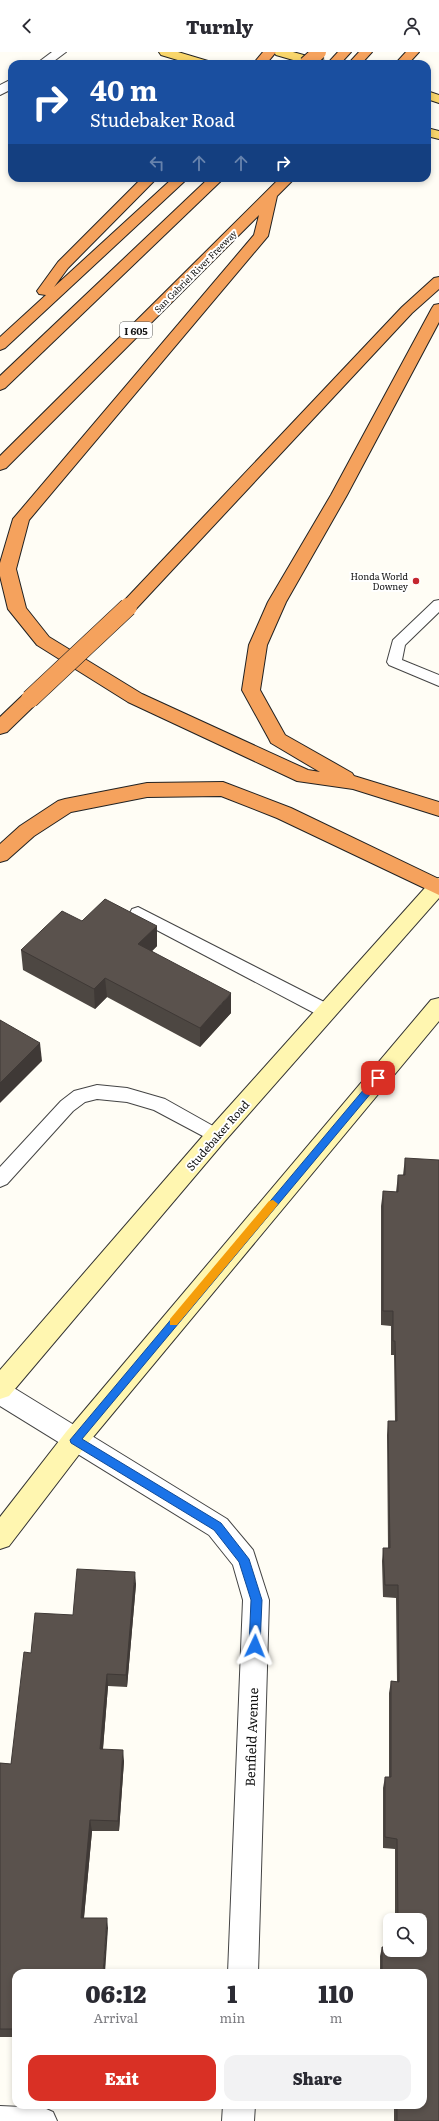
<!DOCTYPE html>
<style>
body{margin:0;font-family:Literata,serif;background:#f2f2f3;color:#2b2b33;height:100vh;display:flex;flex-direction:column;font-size:15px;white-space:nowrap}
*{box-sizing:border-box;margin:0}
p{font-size:13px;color:#7c7c81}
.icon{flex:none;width:22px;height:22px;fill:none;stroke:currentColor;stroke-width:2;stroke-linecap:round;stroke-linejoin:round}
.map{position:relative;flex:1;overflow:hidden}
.panel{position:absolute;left:12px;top:1917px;width:415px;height:140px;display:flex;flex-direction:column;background:#fff;border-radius:12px;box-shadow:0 2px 6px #0003}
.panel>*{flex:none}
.guide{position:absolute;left:8px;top:8px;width:423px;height:122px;border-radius:12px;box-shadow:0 2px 6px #0003;background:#1a4fa0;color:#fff;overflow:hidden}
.tools{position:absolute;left:383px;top:1861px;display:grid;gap:8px}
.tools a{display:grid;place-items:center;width:44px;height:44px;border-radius:8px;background:#fff;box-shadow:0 2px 6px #0003;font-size:20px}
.pin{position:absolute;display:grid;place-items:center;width:34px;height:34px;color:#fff;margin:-17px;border-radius:8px;box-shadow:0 2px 6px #0006}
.me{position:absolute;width:44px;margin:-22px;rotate:2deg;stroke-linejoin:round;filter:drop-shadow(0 0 3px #0008)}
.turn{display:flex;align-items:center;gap:14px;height:84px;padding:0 16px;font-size:18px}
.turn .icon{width:52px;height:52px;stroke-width:2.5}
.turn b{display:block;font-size:28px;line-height:34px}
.lanes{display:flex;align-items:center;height:38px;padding:0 16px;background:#0003;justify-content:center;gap:20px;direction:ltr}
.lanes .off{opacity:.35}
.eta{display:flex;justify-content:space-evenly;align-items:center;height:68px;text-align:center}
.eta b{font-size:24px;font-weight:800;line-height:28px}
.button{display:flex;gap:8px;margin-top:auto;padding:8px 16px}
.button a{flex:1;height:46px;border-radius:12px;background:#d93025;color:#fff;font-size:16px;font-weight:800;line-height:46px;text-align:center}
.button a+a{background:#f2f2f3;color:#2b2b33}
header{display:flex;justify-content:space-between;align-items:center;height:52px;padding:0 16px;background:#fff;font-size:18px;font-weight:800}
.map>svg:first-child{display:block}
</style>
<header><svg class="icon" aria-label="back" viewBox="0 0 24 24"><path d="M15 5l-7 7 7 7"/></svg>Turnly<svg class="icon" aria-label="person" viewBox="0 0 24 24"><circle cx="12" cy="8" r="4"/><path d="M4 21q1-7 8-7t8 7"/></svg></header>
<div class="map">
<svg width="439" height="2069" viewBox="0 0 439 2069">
<rect width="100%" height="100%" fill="#fffdf5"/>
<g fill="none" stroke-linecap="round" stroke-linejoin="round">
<!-- service casing -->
<g stroke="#444" stroke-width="2">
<g id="service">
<polygon points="439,548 439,560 405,593 402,608 439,623 439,634 389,613 387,610 393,588 434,549"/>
<polygon points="138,855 332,954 335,959 332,964 326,966 320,964 132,865 130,861 132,857"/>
<polygon points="97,1033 127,1036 165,1047 222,1079 225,1084 222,1089 216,1091 154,1058 127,1050 97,1047 85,1050 73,1059 7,1132 0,1135 0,1115 61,1049 74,1039"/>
<polygon points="0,2054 44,2056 53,2060 57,2069 0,2069"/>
</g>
</g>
<!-- minor casing -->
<g stroke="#444" stroke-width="2">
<g id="minor">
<polygon points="52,0 66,0 50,12 36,12"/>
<polygon points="12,27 12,37 0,43 0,33"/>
<polygon points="0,1330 9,1333 227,1467 253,1498 269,1548 258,1921 228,1921 243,1548 233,1513 209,1483 0,1354"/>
<polygon points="223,2053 255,2053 254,2069 222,2069"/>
</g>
</g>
<!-- secondary casing -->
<g stroke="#333" stroke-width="2">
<g id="secondary">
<polygon points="439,826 439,846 224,1090 9,1344 0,1347 0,1318 208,1078 432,828"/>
<polygon points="439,946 439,969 84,1396 9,1494 0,1497 0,1465 66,1380 431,948"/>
</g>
</g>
<!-- primary casing -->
<g stroke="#222" stroke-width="2">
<g id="primary">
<polygon points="159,0 178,0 208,9 210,12 191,12 161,3"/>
<polygon points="274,0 293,0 325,9 327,12 307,12 276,3"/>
<polygon points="427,39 439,43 439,51 427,47"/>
<polygon points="427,76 439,79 439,87 427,84"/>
</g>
</g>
<!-- motorway casing -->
<g stroke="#222" stroke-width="2">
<g id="motorway">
<polygon points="263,0 276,0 266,12 253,12"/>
<polygon points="338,0 351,0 340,12 327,12"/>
<polygon points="359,0 372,0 361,12 348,12"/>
<polygon points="406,0 419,0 408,12 395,12"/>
<polygon points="142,126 157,126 68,216 54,235 173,126 188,126 5,296 0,298 0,285 46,243 39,242 37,239 58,210"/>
<polygon points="209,126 224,126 5,336 0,338 0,324"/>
<polygon points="280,126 295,126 277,144 268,184 29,468 16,517 26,556 49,585 142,642 308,718 320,720 271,691 269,687 242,638 249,593 268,550 331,443 432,256 434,253 439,252 439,270 347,443 286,550 267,593 260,638 285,683 352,721 354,724 439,750 439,764 353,737 297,729 128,650 37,593 8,557 0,524 0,511 13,467 254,183 259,163 6,416 0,418 0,404"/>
<polygon points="439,225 439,237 412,261 134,559 128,560 122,559 119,555 122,551 402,255 434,226"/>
<polygon points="30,641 37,643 39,647 37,651 7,680 0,682 0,665 23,643"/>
<polygon points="223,730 291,756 439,827 439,843 277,766 221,744 147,745 71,760 34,784 7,808 0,810 0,792 20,774 58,749 65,747 147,731"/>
</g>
</g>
<!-- service -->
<use href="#service" fill="#fff" fill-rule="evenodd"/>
<!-- minor -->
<use href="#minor" fill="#fff" fill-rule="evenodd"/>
<!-- secondary -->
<use href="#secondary" fill="#fff6b0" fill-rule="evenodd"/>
<!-- primary -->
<use href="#primary" fill="#f9d66b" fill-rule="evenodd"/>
<!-- motorway -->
<use href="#motorway" fill="#f5a25d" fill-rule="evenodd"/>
<!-- motorway-bridge-far1 casing -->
<g stroke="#222" stroke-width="16" stroke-linecap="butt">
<polyline id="motorway-bridge-far1" points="306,12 319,0"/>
</g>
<!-- motorway-bridge casing -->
<g stroke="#222" stroke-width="19" stroke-linecap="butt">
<polyline id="motorway-bridge" points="30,647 128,555"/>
</g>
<!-- motorway-bridge-far1 -->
<use href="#motorway-bridge-far1" stroke="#f5a25d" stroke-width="14"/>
<!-- motorway-bridge -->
<use href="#motorway-bridge" stroke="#f5a25d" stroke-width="18"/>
</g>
<!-- wall -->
<g fill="#4d4742">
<polygon points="82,869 157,874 157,894 152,899 231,961 200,995 107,945 95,957 23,918 21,898"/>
<polygon points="405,1106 439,2069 394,2069 394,2053 423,2053 423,1921 380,1921 380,1904 382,1895 420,1898 420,1868 395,1868 395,1797 383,1796 383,1736 385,1725 389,1725 389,1641 391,1629 397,1630 396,1546 383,1545 382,1509 383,1496 388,1496 387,1383 388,1369 395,1369 394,1303 391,1303 391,1274 381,1273 381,1154 383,1139 396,1140 398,1123 403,1123"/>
<polygon points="136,1532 127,1635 108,1634 103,1697 124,1709 119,1779 92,1779 84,1866 108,1876 16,1921 16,1985 0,1985 0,1711 11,1712 31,1601 73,1563"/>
</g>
<!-- shaded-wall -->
<g fill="#3f3936">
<polygon points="157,874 157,894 139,912 138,892"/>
<polygon points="105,926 107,945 95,957 94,937"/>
<polygon points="231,941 231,961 200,995 200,976"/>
<polygon points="40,991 42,1009 0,1051 0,1031"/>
<polygon points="135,1520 136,1532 127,1635 126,1623"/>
<polygon points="107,1622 108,1634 102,1708 100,1697"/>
<polygon points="123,1698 124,1709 119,1779 118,1769"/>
<polygon points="90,1768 92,1779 83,1875 81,1866"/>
<polygon points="107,1866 108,1876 105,1921 103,1921"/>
</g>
<!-- building -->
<g fill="#5a524d" stroke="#3f3936">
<polygon points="105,847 157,874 138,892 231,941 200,976 105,926 94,937 21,898 62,859 82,869"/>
<polygon points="0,968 40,991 0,1031"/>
<polygon points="405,1106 439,1108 439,2069 397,2069 397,2053 423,2053 423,1921 382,1921 382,1895 390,1895 390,1898 420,1898 420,1868 398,1868 397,1787 385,1785 385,1725 391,1725 391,1629 399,1630 398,1533 385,1533 383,1496 390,1496 388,1369 397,1369 395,1289 393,1289 393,1259 383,1259 383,1139 398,1140 398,1123 405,1123"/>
<polygon points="77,1517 135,1520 126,1623 107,1622 100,1697 123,1698 118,1769 90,1768 81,1866 107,1866 103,1921 16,1921 16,1977 0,1977 0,1711 11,1712 24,1600 31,1601 35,1561 73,1563"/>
</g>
<!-- route -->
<polygon fill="#1a73e8" stroke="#114b97" points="378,1022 382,1024 382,1028 82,1387 221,1471 249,1507 262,1548 260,1594 259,1598 255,1600 251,1598 249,1594 251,1548 239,1510 214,1478 71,1391 70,1388 375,1024"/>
<!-- slow -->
<polygon fill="#f59e0b" points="273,1148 278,1152 276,1155 177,1273 170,1273 170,1267 269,1149"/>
<!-- markers -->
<circle fill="#c4262e" stroke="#fff" stroke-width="1.5" cx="416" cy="529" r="4"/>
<g text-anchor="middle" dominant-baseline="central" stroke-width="4" stroke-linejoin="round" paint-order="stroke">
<!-- far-street labels -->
<g font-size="9" fill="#111" stroke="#fff">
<text transform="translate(195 219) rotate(-45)">San Gabriel River Freeway</text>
</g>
<!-- far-poi labels -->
<g font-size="9" fill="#111" stroke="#fff" text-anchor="end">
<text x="408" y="524">Honda World<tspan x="408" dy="10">Downey</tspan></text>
</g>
<!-- shield labels -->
<rect fill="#fff" stroke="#585858" stroke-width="1" x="120" y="270" width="32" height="16" rx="3"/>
<g font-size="10" font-weight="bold" fill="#111">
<text x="136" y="278">I 605</text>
</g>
<!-- street labels -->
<g font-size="11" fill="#111" stroke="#fff">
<text transform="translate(217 1083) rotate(-49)">Studebaker Road</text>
</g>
<!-- near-street labels -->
<g font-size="13" fill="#111" stroke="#fff">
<text transform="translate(251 1685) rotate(-88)">Benfield Avenue</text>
</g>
</g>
</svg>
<div class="tools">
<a><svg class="icon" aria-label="search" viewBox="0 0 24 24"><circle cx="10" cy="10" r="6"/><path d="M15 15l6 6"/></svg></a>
</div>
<div class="pin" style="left:378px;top:1026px;background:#d93025"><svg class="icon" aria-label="arrive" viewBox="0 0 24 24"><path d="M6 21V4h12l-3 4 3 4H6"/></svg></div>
<svg class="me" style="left:255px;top:1594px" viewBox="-20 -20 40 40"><path d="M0-17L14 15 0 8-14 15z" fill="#1a73e8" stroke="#fff" stroke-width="4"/></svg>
<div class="guide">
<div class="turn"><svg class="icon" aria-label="right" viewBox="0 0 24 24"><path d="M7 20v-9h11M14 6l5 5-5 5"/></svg><div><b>40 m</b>Studebaker Road</div></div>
<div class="lanes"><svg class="icon off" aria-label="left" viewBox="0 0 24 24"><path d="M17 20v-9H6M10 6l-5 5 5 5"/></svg><svg class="icon off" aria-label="ahead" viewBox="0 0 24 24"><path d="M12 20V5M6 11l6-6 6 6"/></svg><svg class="icon off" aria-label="ahead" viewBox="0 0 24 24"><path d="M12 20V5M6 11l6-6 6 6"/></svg><svg class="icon" aria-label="right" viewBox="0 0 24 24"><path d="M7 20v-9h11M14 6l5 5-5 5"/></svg></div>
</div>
<section class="panel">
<div class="eta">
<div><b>06:12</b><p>Arrival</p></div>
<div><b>1</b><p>min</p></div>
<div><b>110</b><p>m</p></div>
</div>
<div class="button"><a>Exit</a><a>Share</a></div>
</section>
</div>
